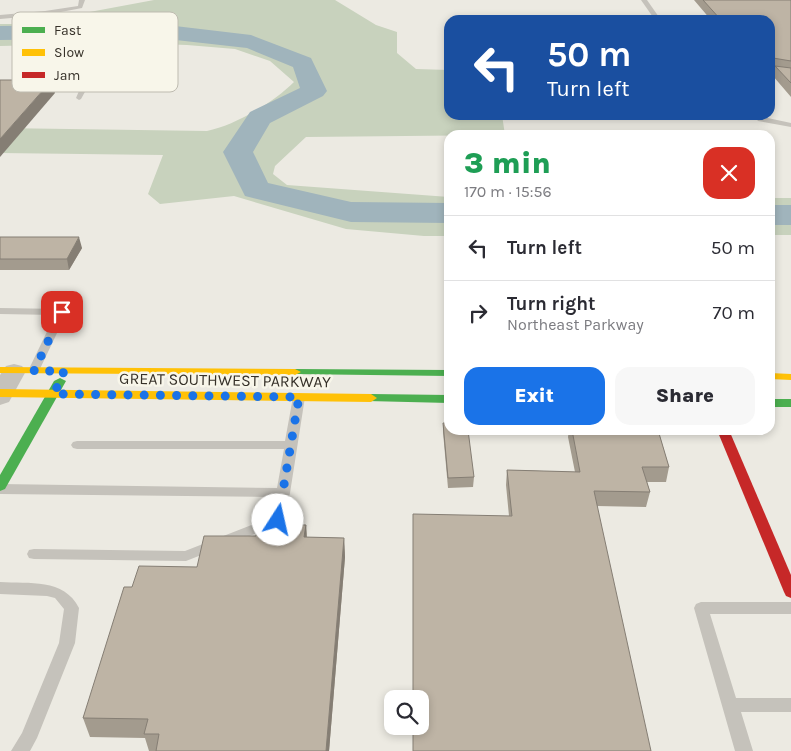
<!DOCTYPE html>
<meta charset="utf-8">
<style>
body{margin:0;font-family:Karla,sans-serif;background:#f7f7f7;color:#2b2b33;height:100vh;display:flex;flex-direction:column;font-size:19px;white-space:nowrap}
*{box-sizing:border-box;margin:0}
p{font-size:16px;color:#7c7c81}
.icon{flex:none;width:28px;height:28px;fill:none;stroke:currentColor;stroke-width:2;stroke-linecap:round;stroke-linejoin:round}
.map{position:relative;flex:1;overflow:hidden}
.sheet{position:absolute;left:444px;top:130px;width:331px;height:305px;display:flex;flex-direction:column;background:#fff;border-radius:15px;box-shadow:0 2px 8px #0003}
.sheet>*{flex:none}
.hud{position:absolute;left:444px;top:15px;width:331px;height:105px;border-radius:15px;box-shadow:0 2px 8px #0003;background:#1a4fa0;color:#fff;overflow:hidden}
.fabs{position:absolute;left:384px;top:690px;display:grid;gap:10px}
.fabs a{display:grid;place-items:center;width:45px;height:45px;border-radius:10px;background:#fff;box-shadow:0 2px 8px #0003;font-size:25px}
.pin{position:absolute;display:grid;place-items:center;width:42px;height:42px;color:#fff;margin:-21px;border-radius:10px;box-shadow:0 2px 8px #0006}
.me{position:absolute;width:55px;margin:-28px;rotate:10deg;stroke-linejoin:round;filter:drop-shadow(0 0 4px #0008)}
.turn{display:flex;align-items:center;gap:18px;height:105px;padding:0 20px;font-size:22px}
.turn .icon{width:65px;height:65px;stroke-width:2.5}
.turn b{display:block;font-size:35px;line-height:42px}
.round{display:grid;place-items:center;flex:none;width:52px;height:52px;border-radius:15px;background:#f7f7f7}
.headline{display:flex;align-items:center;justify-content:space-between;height:85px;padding:0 20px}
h1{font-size:30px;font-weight:800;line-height:38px;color:#1e9e55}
.action{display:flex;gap:10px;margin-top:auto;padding:10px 20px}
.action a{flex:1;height:58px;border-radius:15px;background:#1a73e8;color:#fff;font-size:20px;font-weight:800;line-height:58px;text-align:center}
.action a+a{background:#f7f7f7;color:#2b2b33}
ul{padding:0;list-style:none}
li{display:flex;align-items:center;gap:15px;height:65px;padding:0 20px;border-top:1px solid #e1e1e2}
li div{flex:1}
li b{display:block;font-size:19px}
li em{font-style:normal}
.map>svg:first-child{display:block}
</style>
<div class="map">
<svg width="791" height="751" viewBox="0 0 791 751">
<rect width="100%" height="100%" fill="#eceae2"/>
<!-- green -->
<g fill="#c8d2bd">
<path d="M 154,0 L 335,0 L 376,25 L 397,32 L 397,53 L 416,69 L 449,70 L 449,115 L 502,115 L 505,135 L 306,137 L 275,166 L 273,174 L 287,185 L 449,197 L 449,236 L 424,236 L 346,229 L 234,196 L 160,204 L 148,194 L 163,155 L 0,153 L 0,128 L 207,131 C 236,125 274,102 294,82 L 270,61 L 235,49 L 187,45 L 129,43 L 0,46 L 0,24 L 25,24 Z"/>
<rect x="770" y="198" width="21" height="37"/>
</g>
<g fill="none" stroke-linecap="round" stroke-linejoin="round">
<!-- river -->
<g fill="#a0b4bc" fill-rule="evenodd">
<polygon points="158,24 251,35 311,58 327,91 323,96 270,123 253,152 268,183 351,202 449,203 449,223 351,222 245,196 223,152 250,112 300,88 293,67 247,48 158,38 0,40 0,26"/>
<rect x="770" y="205" width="21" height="20"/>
</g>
<!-- lane -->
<g fill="#c5c2bb" fill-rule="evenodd">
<polygon points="79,0 85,0 82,8 45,15 0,19 0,15 45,11 78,6"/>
<polygon points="641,0 647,0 661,20 655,20"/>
<polygon points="770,70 791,73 791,77 770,74"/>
<polygon points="39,85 77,85 86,90 81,99 79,100 76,98 79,91 76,89 37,88 37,86"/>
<polygon points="753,115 761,115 763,117 791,123 791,127 758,121"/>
<polygon points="0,308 62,309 67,312 38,373 34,374 28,371 55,315 0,314"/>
<polygon points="299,393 305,397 290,493 283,523 186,561 34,559 29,558 27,554 29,550 34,549 185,551 272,517 275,497 0,494 0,484 277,488 284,449 77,449 73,448 71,445 73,442 77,441 285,441 293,397"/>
<path d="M 0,582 C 29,584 64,578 79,608 L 75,643 L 37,738 L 30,751 L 11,751 L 22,733 L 59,643 L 64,609 L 55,598 L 47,596 L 0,594 Z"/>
<polygon points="701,602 791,602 791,614 710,614 736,698 791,698 791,712 741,712 753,751 735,751 694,608 696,604"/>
</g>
<!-- street -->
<polygon fill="#c5c2bb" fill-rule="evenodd" points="14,364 22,366 26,371 9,402 0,405 0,375 6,366"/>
<!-- fast -->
<g fill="#4caf50" fill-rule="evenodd">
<polygon points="295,369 449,370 449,376 291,374 289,372 291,370"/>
<polygon points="60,378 66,381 5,489 0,491 0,475 54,381"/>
<polygon points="371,394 449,395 449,403 367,401 365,398"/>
<rect x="770" y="399" width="21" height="8"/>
</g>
<!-- slow -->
<g fill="#ffc107" fill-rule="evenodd">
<polygon points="0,367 295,369 301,372 295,375 0,373"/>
<polygon points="770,373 791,374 791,380 770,379"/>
<polygon points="0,389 371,394 377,398 371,402 0,397"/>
</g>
<!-- jam -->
<polygon fill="#c62828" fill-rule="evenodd" points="717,430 729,430 791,575 791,598 786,596 784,592"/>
</g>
<!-- wall -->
<g fill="#a39b8e">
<polygon points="694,0 791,0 791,97 773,76 775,69 770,68 770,20 711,20"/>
<polygon points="0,237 82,248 69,270 0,270"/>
<polygon points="443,423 474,477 473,487 448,488 443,432"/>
<polygon points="569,430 658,430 669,467 666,482 647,482 650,492 646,507 597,506 509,516 506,485 507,470 575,472 568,437"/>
<polygon points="306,525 307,537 344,538 345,557 329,751 149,751 145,738 90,737 83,718 132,587 197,567 256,536"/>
</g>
<!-- shaded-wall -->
<g fill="#857e74">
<polygon points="773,58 770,68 771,61"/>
<polygon points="52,80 55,93 0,157 0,139"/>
<polygon points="79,237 82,248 69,270 67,259"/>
<polygon points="306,525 307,544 304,537"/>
<polygon points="344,538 345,557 329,751 326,751"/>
</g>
<!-- building -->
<g fill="#beb4a5" stroke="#857e74">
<polygon points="703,0 791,0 791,61 773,58 771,61 770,60 770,20 721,20"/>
<polygon points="775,66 791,68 791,83"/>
<polygon points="0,80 52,80 0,139"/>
<polygon points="0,237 79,237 67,259 0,259"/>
<polygon points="443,423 449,423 449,430 468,430 474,477 448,478"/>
<polygon points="572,430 658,430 669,467 642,467 650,492 594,491 651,751 413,751 413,726 420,726 420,699 413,699 413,514 512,516 507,470 580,472"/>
<polygon points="258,524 306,525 304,537 344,538 326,751 156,751 159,734 144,734 148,719 83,718 124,587 132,587 139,566 197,567 204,536 256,536"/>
</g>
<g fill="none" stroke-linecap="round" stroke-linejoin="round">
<!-- route -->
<polyline stroke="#1a73e8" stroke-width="9" stroke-dasharray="0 16.2" points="62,312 34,371 64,371 54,394 299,397 278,520"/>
</g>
<g text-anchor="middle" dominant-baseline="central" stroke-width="5" stroke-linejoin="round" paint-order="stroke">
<!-- street labels -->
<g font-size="16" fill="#363129" stroke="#f8f6ea">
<text transform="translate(225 380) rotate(1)">GREAT SOUTHWEST PARKWAY</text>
</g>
</g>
<!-- legend -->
<rect x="12" y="12" width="166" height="80" rx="8" fill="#f8f6ea" stroke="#bebbb0" stroke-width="1"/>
<rect x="22" y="27" width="23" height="6" fill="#4caf50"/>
<rect x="22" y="49" width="23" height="7" fill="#ffc107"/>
<rect x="22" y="72" width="23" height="6" fill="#c62828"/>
<g font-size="14" fill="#363129">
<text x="54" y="35">Fast</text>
<text x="54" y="57">Slow</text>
<text x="54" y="80">Jam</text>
</g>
</svg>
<div class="fabs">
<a><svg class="icon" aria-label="search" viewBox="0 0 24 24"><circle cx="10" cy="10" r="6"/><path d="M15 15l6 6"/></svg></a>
</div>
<div class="pin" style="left:62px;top:312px;background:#d93025"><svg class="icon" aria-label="arrive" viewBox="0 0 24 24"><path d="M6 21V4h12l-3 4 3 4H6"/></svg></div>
<svg class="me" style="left:278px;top:520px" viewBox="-20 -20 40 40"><circle r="19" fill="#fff"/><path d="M0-13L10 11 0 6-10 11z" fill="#1a73e8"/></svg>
<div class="hud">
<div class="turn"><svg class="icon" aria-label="left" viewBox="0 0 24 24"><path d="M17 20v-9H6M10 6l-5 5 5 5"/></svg><div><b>50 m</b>Turn left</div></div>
</div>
<section class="sheet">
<div class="headline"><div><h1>3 min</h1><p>170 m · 15:56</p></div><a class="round" style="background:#d93025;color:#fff"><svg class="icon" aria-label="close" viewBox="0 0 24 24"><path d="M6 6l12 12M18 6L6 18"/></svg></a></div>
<ul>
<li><svg class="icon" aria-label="left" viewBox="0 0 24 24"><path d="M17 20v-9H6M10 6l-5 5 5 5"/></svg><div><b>Turn left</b></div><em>50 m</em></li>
<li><svg class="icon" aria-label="right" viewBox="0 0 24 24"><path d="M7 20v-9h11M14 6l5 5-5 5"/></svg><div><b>Turn right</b><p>Northeast Parkway</p></div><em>70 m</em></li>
</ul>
<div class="action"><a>Exit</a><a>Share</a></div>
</section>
</div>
